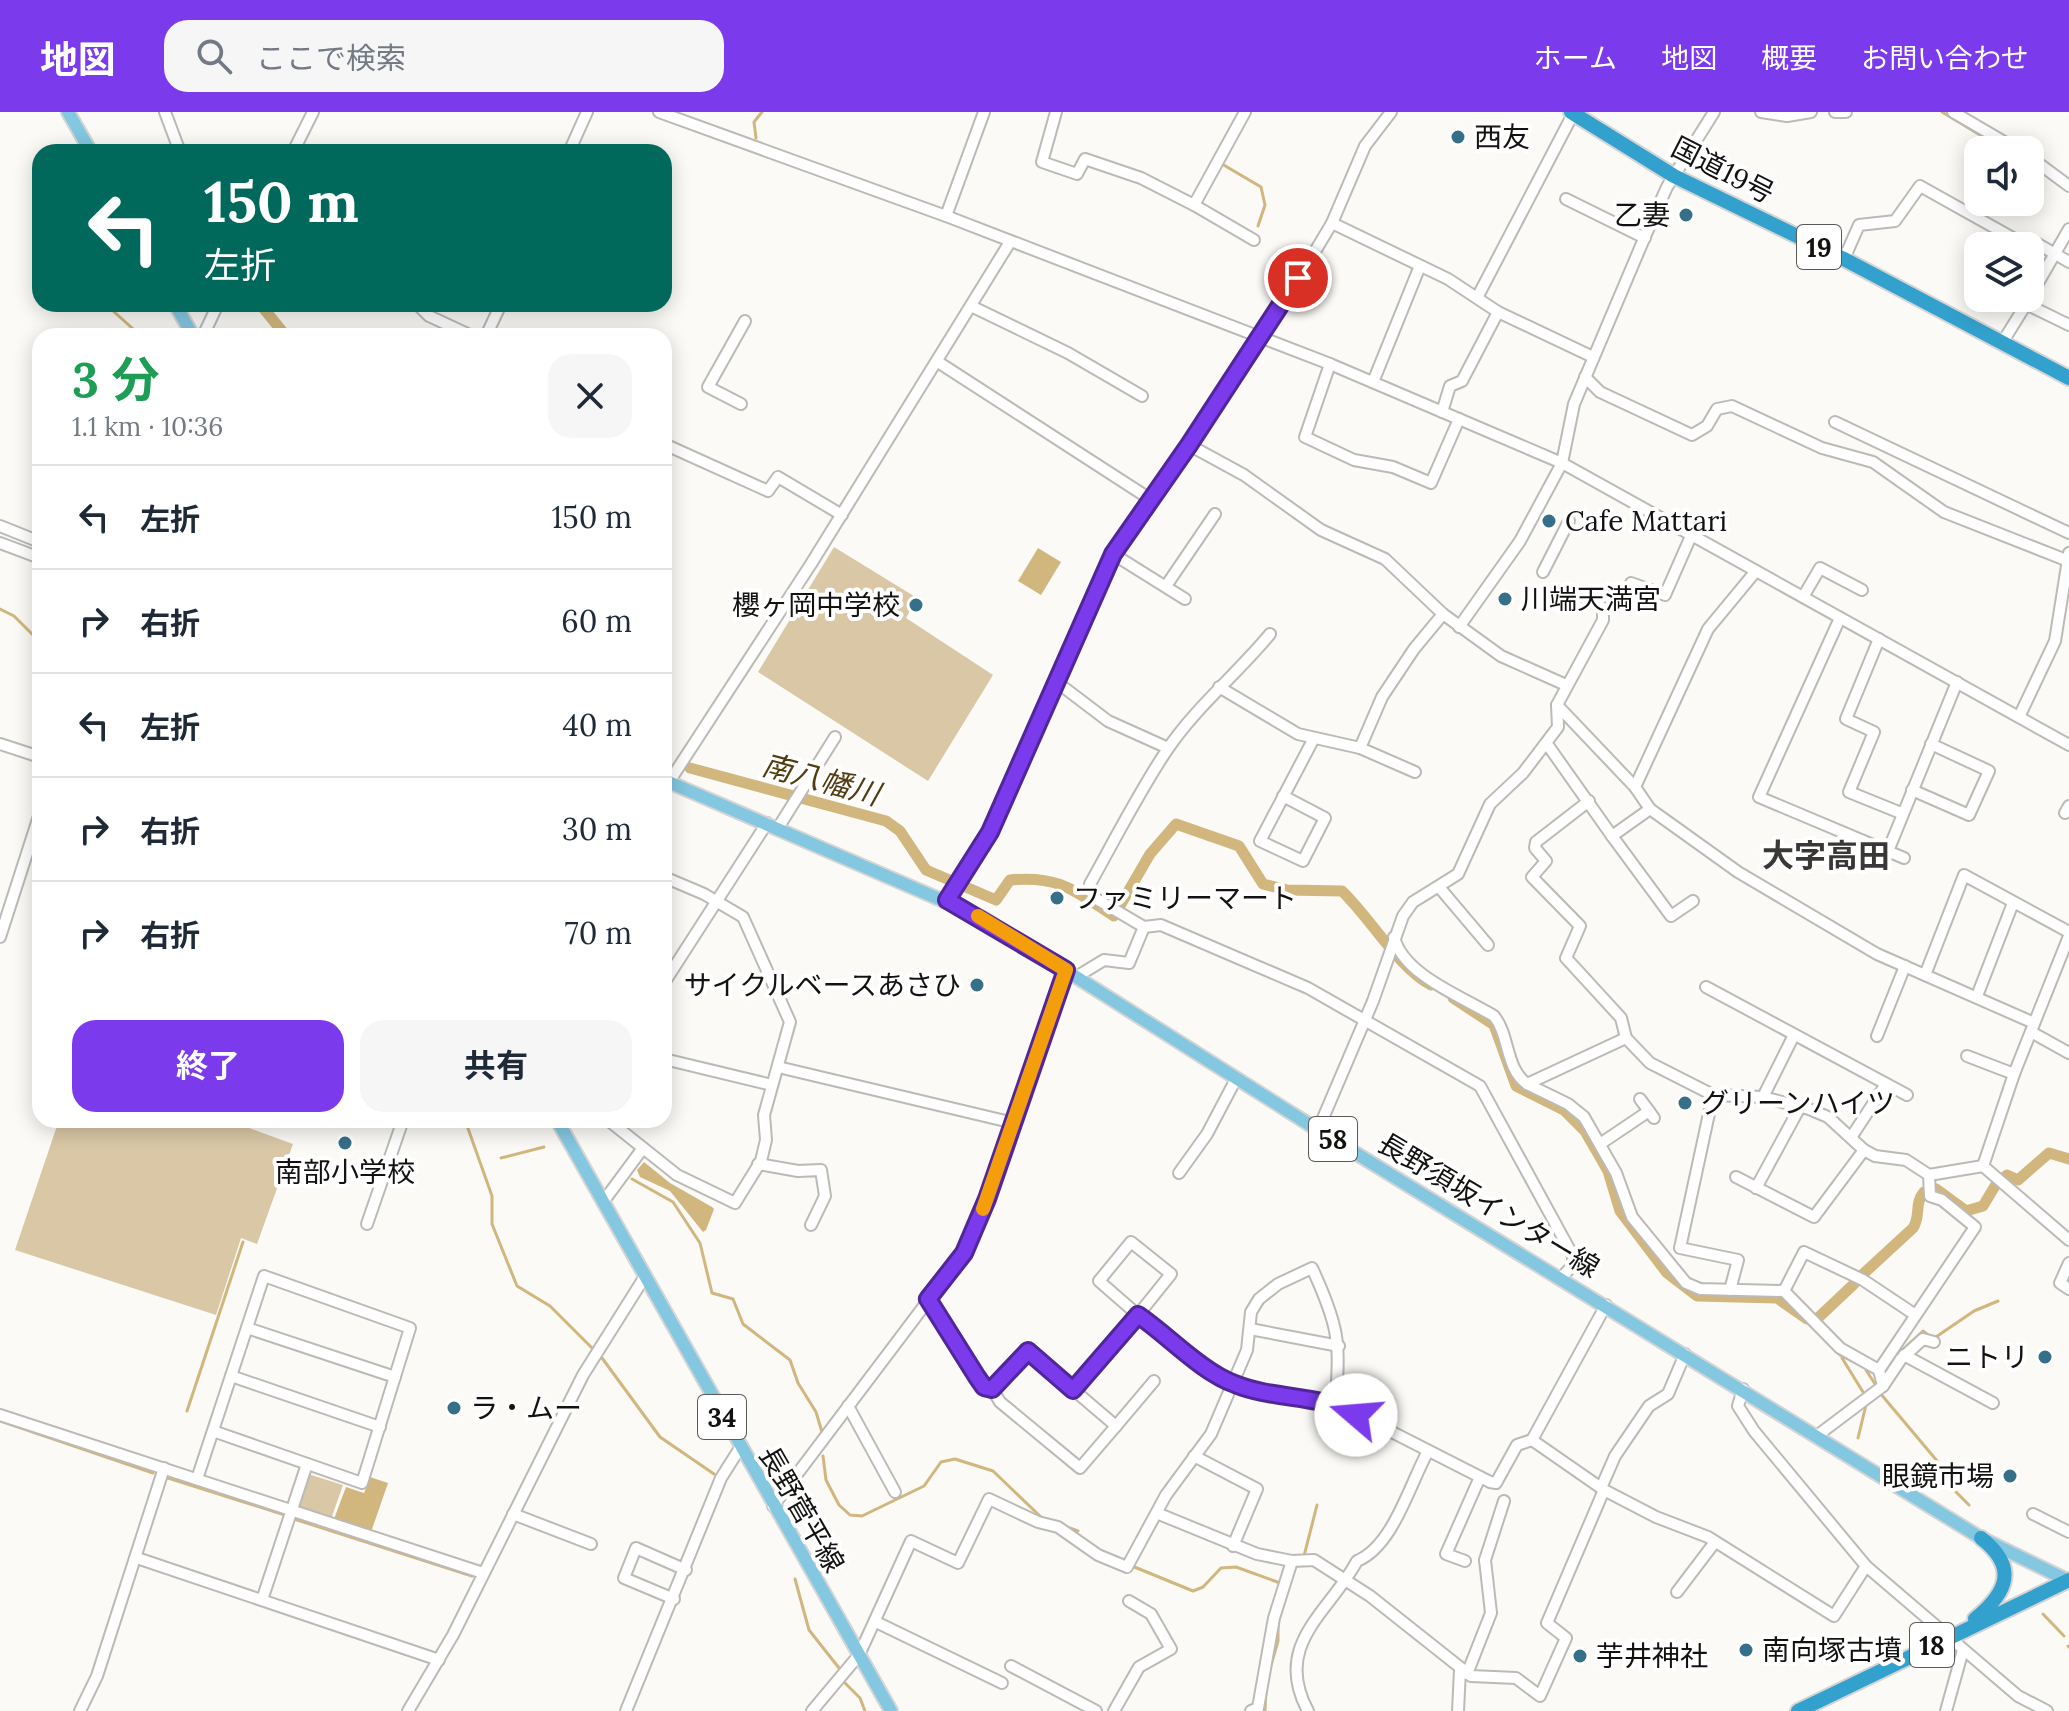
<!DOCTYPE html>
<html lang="ja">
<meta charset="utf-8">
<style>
body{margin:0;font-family:Lora,"Noto Sans JP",serif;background:#f6f6f7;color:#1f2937;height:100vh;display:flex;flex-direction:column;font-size:30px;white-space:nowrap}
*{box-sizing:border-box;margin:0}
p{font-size:26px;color:#747a83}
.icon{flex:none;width:44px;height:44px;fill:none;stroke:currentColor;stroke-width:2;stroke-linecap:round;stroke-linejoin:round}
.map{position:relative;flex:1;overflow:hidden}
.drawer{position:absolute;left:32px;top:216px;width:640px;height:800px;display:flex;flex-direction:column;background:#fff;border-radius:24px;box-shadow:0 4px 20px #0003}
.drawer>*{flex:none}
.top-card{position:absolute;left:32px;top:32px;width:640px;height:168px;border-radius:24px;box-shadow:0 4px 20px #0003;background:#00695c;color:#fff;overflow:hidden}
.fabs{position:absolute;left:1964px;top:24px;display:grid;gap:16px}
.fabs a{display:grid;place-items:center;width:80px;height:80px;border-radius:16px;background:#fff;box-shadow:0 4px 20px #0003;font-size:40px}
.pin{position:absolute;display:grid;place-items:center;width:68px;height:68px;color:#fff;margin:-34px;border:4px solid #fff;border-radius:50%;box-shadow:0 2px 8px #0007}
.me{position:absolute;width:88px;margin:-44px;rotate:288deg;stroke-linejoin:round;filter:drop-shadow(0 0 6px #0008)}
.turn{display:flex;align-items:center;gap:28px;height:168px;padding:0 40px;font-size:36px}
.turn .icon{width:104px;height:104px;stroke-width:2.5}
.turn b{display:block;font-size:56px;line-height:68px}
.round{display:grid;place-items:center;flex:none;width:84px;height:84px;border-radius:24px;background:#f6f6f7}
.summary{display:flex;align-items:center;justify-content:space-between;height:136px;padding:0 40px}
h1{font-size:48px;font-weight:700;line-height:60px;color:#1e9e55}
.cta{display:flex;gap:16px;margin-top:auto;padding:16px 40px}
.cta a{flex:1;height:92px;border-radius:24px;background:#7c3aed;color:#fff;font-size:32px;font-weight:700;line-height:92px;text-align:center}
.cta a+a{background:#f6f6f7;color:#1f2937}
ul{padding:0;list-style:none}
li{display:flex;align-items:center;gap:24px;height:104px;padding:0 40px;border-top:2px solid #e0e1e3}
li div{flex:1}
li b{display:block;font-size:30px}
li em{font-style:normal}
header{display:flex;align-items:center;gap:48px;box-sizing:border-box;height:112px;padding:0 40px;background:#7c3aed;color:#fff}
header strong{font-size:38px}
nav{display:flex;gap:44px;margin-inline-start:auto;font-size:28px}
.search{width:560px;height:72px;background:#f6f6f7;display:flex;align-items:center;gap:20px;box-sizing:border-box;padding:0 28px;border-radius:24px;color:#747a83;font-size:30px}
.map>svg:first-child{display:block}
</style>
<header>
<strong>地図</strong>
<div class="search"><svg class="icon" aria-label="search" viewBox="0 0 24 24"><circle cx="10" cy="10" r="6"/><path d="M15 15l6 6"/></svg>ここで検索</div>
<nav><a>ホーム</a><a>地図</a><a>概要</a><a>お問い合わせ</a></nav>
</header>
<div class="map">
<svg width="2069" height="1599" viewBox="0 0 2069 1599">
<rect width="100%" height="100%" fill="#fbfaf6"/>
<!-- green -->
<g fill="#d9c7a5">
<polygon points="834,435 917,486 906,506 993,563 928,669 758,560"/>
<polygon points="59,1008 227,1008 293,1032 257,1132 241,1126 216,1203 15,1138"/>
<polygon points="308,1362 343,1373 331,1407 297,1396"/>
</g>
<!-- water -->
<g fill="#d1b67e">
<polygon points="1038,436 1061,450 1041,483 1018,469"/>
<polygon points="644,1050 670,1071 712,1095 714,1097 706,1118 703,1120 670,1079 640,1065 637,1058"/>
<polygon points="370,1365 388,1371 371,1420 334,1407 346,1375 364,1381"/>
</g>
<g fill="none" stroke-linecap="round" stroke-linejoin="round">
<!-- stream -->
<g stroke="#d1b67e" stroke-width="3">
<polyline points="1942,0 2005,38"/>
<polyline points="756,26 754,10 762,0"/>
<polyline points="1222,52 1261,75 1265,93 1258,114"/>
<polyline points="2030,53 2035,56"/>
<polyline points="112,198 141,224"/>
<polyline points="0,497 14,504 40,530"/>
<polyline points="465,1008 492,1084 492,1112 517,1174 550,1194 594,1238"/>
<polyline points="501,1046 544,1035"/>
<polyline points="632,1067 673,1090 700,1131 712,1181 733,1187 743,1212 790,1248 798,1271 816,1300 822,1320"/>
<polyline points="1831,1233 1840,1243 1868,1257"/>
<polyline points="602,1246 660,1325 714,1362"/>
<polyline points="1842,1246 1863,1280"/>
<polyline points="1866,1258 1875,1272"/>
<polyline points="1884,1263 1896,1244 1923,1219 1933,1227 1974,1199 1998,1189"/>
<polyline points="1880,1281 1938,1350 1942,1366 1969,1393"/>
<polyline points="187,1299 243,1130"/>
<polyline points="0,1309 153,1361"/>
<polyline points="1858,1326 1866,1293"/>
<polyline points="823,1344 826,1368 839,1393 850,1403 862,1404 924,1374 941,1350 955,1347 993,1359 1042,1406 1078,1419"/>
<polyline points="168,1366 285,1403"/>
<polyline points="294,1407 472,1464"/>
<polyline points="1304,1444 1317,1393"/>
<polyline points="1132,1454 1193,1479 1203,1475 1221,1456 1236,1455 1283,1472"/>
<polyline points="795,1467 809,1518 839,1556"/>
<polyline points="2043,1502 2064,1524"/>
<polyline points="1279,1505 1286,1482"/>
<polyline points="2068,1534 2069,1535"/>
<polyline points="1269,1560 1278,1529 1278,1512"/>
<polyline points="843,1569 860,1586 865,1599"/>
<polyline points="1265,1599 1266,1575"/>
</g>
<!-- canal -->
<g stroke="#d1b67e" stroke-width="11">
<polyline points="260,192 286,224"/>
<path d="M 690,656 L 886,709 L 900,719 L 926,758 L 996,788 L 1010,768 C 1059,763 1075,779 1114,804 L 1150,742 L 1176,712 L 1239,734 L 1263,772 L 1287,778 L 1342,779 C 1371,807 1398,855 1431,873"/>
<polyline points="1453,886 1494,913 1516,974 1564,998 1585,1019 1608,1059 1620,1099 1667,1161 1697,1184 1777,1186 1807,1207"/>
<polyline points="2002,1067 2007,1063 2018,1068 2049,1041 2069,1047"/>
<polyline points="1936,1077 1966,1099 1983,1094 1995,1074"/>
<path d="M 1862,1163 L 1913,1116 C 1921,1105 1914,1091 1924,1080"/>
<polyline points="1819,1205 1855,1171"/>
</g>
<!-- minor casing -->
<g stroke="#bcbab7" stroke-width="14">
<g id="minor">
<polyline points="165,0 180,40"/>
<polyline points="659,0 946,104 1330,252 1562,351 2069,633"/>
<polyline points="1056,0 1042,50 1077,62 1085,47 1141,66 1194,93 1245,0"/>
<polyline points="1761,0 1787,4 1811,0"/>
<polyline points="1835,0 1846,0"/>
<polyline points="1953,0 2018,38"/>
<polyline points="293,40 313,0"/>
<polyline points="569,40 587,0"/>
<polyline points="2030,45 2069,74"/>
<polyline points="1566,87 1645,126"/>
<polyline points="1194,93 1254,128"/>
<polyline points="946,104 984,0"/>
<polyline points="1332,111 1448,167 1498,200 1593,245"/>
<polyline points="1844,147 1859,113 1895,109 1920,74 2022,131 2031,128 2069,150"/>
<polyline points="1478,184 1573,2"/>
<polyline points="2030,185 2069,117"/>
<polyline points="417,192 429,204 472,224"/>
<polyline points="2026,192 2069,213"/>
<polyline points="973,195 1068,241 1142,284"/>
<polyline points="203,224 218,192"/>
<polyline points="486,224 501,192"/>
<polyline points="2002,231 2030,186"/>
<polyline points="938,250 1150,387"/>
<polyline points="1330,252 1305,325 1354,348 1393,355 1431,371 1459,307"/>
<polyline points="1585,265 1600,280 1692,323 1707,314 1717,297 1732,294 1822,336 1873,350 1944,400 2066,448 2069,455"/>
<polyline points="1373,270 1420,154"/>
<polyline points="741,292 708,275 745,209"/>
<polyline points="1442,300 1450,274 1462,269 1498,200"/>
<polyline points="1835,310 2069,421"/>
<polyline points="664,332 768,379 778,365 842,403"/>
<polyline points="1189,333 1244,363 1321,418 1385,447 1443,502 1501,544 1566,573"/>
<polyline points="0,414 40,430"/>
<polyline points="0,431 40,446"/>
<polyline points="1113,442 1185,487"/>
<polyline points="1756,459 1708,517 1635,675 1650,697 1738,760 1877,842 2034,911"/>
<polyline points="1543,460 1569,409"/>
<polyline points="1631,471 1665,483 1691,424"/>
<polyline points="1166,474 1215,402"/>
<polyline points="1803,485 1820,456 1862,478"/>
<polyline points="1840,506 1759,685 1904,746"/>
<polyline points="1459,515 1520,429 1562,351 1574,292 1646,122 1667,75 1714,0"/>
<polyline points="1879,527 1846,607 1874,620 1849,680 1901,701"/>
<polyline points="1058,571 1108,609 1168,636"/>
<polyline points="1219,575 1298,622 1360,636 1382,585 1414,537 1443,502"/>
<polyline points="1557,593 1635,675"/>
<polyline points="2019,605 2055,529 2069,441"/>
<polyline points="0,632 40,645"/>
<polyline points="1547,632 1612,724 1650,697"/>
<polyline points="1360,636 1415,660"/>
<polyline points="669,670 811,452 1010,130"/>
<polyline points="1912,678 1969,703 1989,659 1931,632"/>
<polyline points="1283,684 1325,706 1303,749 1260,729 1313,628"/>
<polyline points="1589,689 1536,730 1535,736 1546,749 1532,765 1580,814 1566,846 1621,906 1626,926 1650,951 1713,983 1763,985 1809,997 1828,1005 1864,1038 1875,1044 1906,1048 1929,1063"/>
<polyline points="2065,701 2069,694"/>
<polyline points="778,716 835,625"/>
<polyline points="1612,724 1671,804 1693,789"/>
<polyline points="1888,739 1957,570"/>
<polyline points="1439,775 1488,833"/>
<polyline points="947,788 990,720 1113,442 1189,333 1314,141 1332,111 1365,34 1391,0"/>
<polyline points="1144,815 1161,813 1308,876 1480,974 1573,1144 1573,1153 1562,1165"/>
<polyline points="2069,824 2014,962 1983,1054 2069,1128"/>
<polyline points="0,825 40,701"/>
<path d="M 1394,825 C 1403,863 1463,885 1494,904 C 1510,924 1505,956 1527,972 L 1626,926"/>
<polyline points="1925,863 1964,763 2069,820"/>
<path d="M 1076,865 L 1104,848 L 1129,851 L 1144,815 L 1093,785 L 1090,772 C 1114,729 1140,678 1167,638 C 1196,595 1237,562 1270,522"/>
<polyline points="664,871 767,711"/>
<polyline points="1706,875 1907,983"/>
<polyline points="1977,884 2013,791"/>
<polyline points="2031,920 2069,941"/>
<polyline points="1877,924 1905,854"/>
<polyline points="1967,944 2014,962"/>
<polyline points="664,947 772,973"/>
<polyline points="778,955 1014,1011"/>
<polyline points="1527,972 1568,992 1584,1005 1616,1061 1632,1105 1686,1171 1700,1177 1784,1179 1840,1236 1879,1258"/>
<polyline points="1713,983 1680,1136 1738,1148 1730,1178"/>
<polyline points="1763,985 1793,925"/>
<polyline points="1640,987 1654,1006"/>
<polyline points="608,1008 677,1063 735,1091 761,1049 766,1028 764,1003 790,910 743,805 704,782 664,765"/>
<polyline points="1318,1018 1373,889 1403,804 1413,790 1458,762 1490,692 1523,661 1558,615 1557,593 1603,508 1603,496 1579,481"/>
<polyline points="1852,1024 1886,972"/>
<polyline points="1600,1032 1649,999"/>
<polyline points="758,1052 798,1059 821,1058 825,1084 811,1113"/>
<polyline points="1179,1061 1207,1022 1236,967"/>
<polyline points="1736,1065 1814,1105 1864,1038"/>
<polyline points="1756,1076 1800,995"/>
<polyline points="603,1090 643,1036"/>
<polyline points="367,1112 403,1008"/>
<polygon points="1131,1130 1171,1162 1138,1203 1099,1169"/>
<polyline points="2069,1151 2060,1171 2069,1177"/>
<polyline points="1784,1179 1804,1140 1863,1168 1914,1202"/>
<polyline points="928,1187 984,1275 992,1277 1028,1239 1116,1314 1080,1356 1000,1290 992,1277"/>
<polyline points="247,1216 395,1265"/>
<polyline points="1250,1217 1339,1234"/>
<polyline points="1904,1243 1993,1291"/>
<polyline points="231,1264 380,1315"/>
<polyline points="1883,1274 1879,1258 1975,1115 1942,1088 1930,1084 1929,1063 1983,1054"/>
<polyline points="1743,1277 1738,1294 1754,1319 1866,1454 2018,1584 2047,1599"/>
<polyline points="1073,1278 1138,1203 1233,1272 1282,1286 1335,1291 1490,1370 1496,1371 1517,1333 1532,1328 1604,1378 1656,1405 1708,1425 1834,1504 1866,1454"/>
<polyline points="848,1294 895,1380"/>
<polyline points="0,1303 483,1461"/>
<polyline points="1116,1314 1154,1269"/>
<polyline points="1818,1323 1883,1274 1901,1247 1923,1227 1934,1230"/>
<polyline points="1532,1328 1606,1193"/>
<polyline points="1194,1344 1257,1377 1233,1434"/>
<polyline points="197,1367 264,1164 410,1216 362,1371 213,1319"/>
<polyline points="1601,1376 1615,1344 1649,1294 1668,1282 1685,1242"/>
<polyline points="773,1394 964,1141 1003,1044 1066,858"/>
<polyline points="513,1402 591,1432"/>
<polyline points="1159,1402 1257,1442 1292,1449 1314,1448 1370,1484 1471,1564 1516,1566 1540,1584 1566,1526 1547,1511 1604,1378"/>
<polyline points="2033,1402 2069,1420"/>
<polyline points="137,1446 439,1548"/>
<polyline points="1465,1449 1446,1442 1480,1365"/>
<polyline points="1677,1480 1715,1430"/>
<polyline points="674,1487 624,1466 636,1436 686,1458"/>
<polyline points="262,1488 307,1352"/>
<polyline points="876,1510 1002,1571"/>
<polyline points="1011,1554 1096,1599"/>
<polyline points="1467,1562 1491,1501 1485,1448 1504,1389"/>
<polyline points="80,1599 97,1564 164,1356"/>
<polyline points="408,1599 453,1523 583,1263 644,1166"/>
<polyline points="626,1599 721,1366 740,1336"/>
<path d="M 812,1599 L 859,1543 L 911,1429 L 958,1451 L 989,1387 L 1038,1410 L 1058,1415 L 1098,1443 L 1127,1455 L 1166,1383 L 1211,1322 L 1247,1238 L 1251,1200 L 1259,1187 L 1278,1172 L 1312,1156 C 1337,1210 1342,1231 1335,1291"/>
<polyline points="1114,1599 1139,1555 1171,1537 1151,1502 1129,1489"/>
<polyline points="1251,1599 1258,1596 1274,1506 1292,1449"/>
<path d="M 1308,1599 C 1272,1532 1329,1501 1357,1449 C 1393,1434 1409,1374 1428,1339"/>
<polyline points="1458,1599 1460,1558"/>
<polyline points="1946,1599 1963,1538"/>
</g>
</g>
<!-- major casing -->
<g stroke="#d5d4d4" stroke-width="16">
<g id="major">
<polyline points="68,0 91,40"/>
<polyline points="175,192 193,224"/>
<polyline points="664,668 983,806 1318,1018 1981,1426 2069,1469"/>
<polyline points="557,1008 891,1599"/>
</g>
</g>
<!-- highway casing -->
<g stroke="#d5d4d4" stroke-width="18">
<g id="highway">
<polyline points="1571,0 1674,64 1844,147 2069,266"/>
<path d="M 1975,1507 C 2008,1480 2018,1455 1981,1426"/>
<polyline points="1798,1599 2069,1468"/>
</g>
</g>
<!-- minor -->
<use href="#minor" stroke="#fff" stroke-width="10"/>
<!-- major -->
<use href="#major" stroke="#84c7e1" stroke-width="12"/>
<!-- highway -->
<use href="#highway" stroke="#32a1cd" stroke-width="14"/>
</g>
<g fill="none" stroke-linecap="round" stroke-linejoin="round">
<!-- route casing -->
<g stroke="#51269a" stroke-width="20">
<path id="route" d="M 1298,166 L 1189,333 L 1113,442 L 990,720 L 947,788 L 1066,858 L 987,1087 L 964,1141 L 928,1187 L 977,1265 L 984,1275 L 992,1277 L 1028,1239 L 1073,1278 L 1138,1203 C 1169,1224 1200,1259 1235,1272 C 1274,1288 1321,1282 1356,1303"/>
</g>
<!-- route -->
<use href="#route" stroke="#7c3aed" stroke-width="14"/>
<!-- slow -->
<polyline stroke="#f59e0b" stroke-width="14" points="978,804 1066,858 983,1097"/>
</g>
<!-- markers -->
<g fill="#366f88" stroke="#fff" stroke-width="3">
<circle cx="1458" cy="25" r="8"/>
<circle cx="1686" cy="103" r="8"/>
<circle cx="1549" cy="409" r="8"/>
<circle cx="1505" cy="487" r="8"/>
<circle cx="916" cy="493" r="8"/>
<circle cx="1057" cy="786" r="8"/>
<circle cx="977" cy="873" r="8"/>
<circle cx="1685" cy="991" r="8"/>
<circle cx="345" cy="1031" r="8"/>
<circle cx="2045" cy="1245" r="8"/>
<circle cx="454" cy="1296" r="8"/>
<circle cx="2010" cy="1364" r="8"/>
<circle cx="1746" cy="1538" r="8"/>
<circle cx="1580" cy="1544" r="8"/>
</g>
<g text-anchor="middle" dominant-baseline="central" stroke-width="8" stroke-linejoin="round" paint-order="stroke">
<!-- shield labels -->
<g fill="#fff" stroke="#5a5958" stroke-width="2">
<rect x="1797" y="113" width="44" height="44" rx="6"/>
<rect x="1309" y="1005" width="48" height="44" rx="6"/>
<rect x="698" y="1283" width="48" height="44" rx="6"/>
<rect x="1910" y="1511" width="44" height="44" rx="6"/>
</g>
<g font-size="26" font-weight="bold" fill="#131211">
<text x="1819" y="135">19</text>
<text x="1333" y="1027">58</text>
<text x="722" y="1305">34</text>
<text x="1932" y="1533">18</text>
</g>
<!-- poi labels -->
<g font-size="28" fill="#131211" stroke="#fff" text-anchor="start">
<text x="1474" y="25">西友</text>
<text x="1670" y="103" text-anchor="end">乙妻</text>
<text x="1565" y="409">Cafe Mattari</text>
<text x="1521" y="487">川端天満宮</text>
<text x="900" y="493" text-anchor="end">櫻ヶ岡中学校</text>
<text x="1073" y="786">ファミリーマート</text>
<text x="961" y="873" text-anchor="end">サイクルベースあさひ</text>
<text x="1701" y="991">グリーンハイツ</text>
<text x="345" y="1060" text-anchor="middle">南部小学校</text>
<text x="2029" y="1245" text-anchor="end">ニトリ</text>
<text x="470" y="1296">ラ・ムー</text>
<text x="1994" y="1364" text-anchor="end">眼鏡市場</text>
<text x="1762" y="1538">南向塚古墳</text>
<text x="1596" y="1544">芋井神社</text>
</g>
<!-- street labels -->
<g font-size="28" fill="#131211" stroke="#fff">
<text transform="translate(1723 58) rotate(27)">国道19号</text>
<text transform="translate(1489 1093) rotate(31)">長野須坂インター線</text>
<text transform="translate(802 1397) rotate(60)">長野菅平線</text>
</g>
<!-- water labels -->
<g font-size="30" font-style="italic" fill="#513d11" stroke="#fff">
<text transform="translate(821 667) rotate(15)">南八幡川</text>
</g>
<!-- quarter labels -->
<g font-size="32" font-weight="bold" fill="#393836" stroke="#fff">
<text x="1826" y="743">大字高田</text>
</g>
</g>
</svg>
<div class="fabs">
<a><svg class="icon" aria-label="sound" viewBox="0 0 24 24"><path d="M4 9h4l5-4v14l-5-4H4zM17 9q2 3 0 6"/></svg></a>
<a><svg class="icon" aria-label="layers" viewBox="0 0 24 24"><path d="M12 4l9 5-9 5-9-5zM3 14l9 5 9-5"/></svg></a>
</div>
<div class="pin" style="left:1298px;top:166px;background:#d93025"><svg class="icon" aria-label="arrive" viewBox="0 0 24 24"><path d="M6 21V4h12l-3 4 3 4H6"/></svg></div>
<svg class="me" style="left:1356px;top:1303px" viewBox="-20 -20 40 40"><circle r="19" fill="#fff"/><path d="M0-13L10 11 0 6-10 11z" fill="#7c3aed"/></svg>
<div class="top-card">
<div class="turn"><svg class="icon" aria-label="left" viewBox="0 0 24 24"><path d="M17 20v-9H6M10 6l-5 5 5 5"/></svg><div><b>150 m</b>左折</div></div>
</div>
<section class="drawer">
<div class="summary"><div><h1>3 分</h1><p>1.1 km · 10:36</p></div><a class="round"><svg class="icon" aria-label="close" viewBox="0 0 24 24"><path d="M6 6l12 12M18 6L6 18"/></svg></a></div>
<ul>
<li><svg class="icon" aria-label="left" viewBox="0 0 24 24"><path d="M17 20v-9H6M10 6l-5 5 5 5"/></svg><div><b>左折</b></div><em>150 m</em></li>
<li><svg class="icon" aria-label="right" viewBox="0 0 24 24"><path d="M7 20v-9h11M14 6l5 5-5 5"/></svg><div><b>右折</b></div><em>60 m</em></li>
<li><svg class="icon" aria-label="left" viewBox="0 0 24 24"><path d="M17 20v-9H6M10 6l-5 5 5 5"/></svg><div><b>左折</b></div><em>40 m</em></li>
<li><svg class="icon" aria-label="right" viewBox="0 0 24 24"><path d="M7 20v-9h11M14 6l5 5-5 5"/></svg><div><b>右折</b></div><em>30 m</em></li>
<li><svg class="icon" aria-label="right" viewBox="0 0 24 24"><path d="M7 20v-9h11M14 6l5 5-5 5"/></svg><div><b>右折</b></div><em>70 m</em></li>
</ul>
<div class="cta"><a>終了</a><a>共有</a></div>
</section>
</div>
